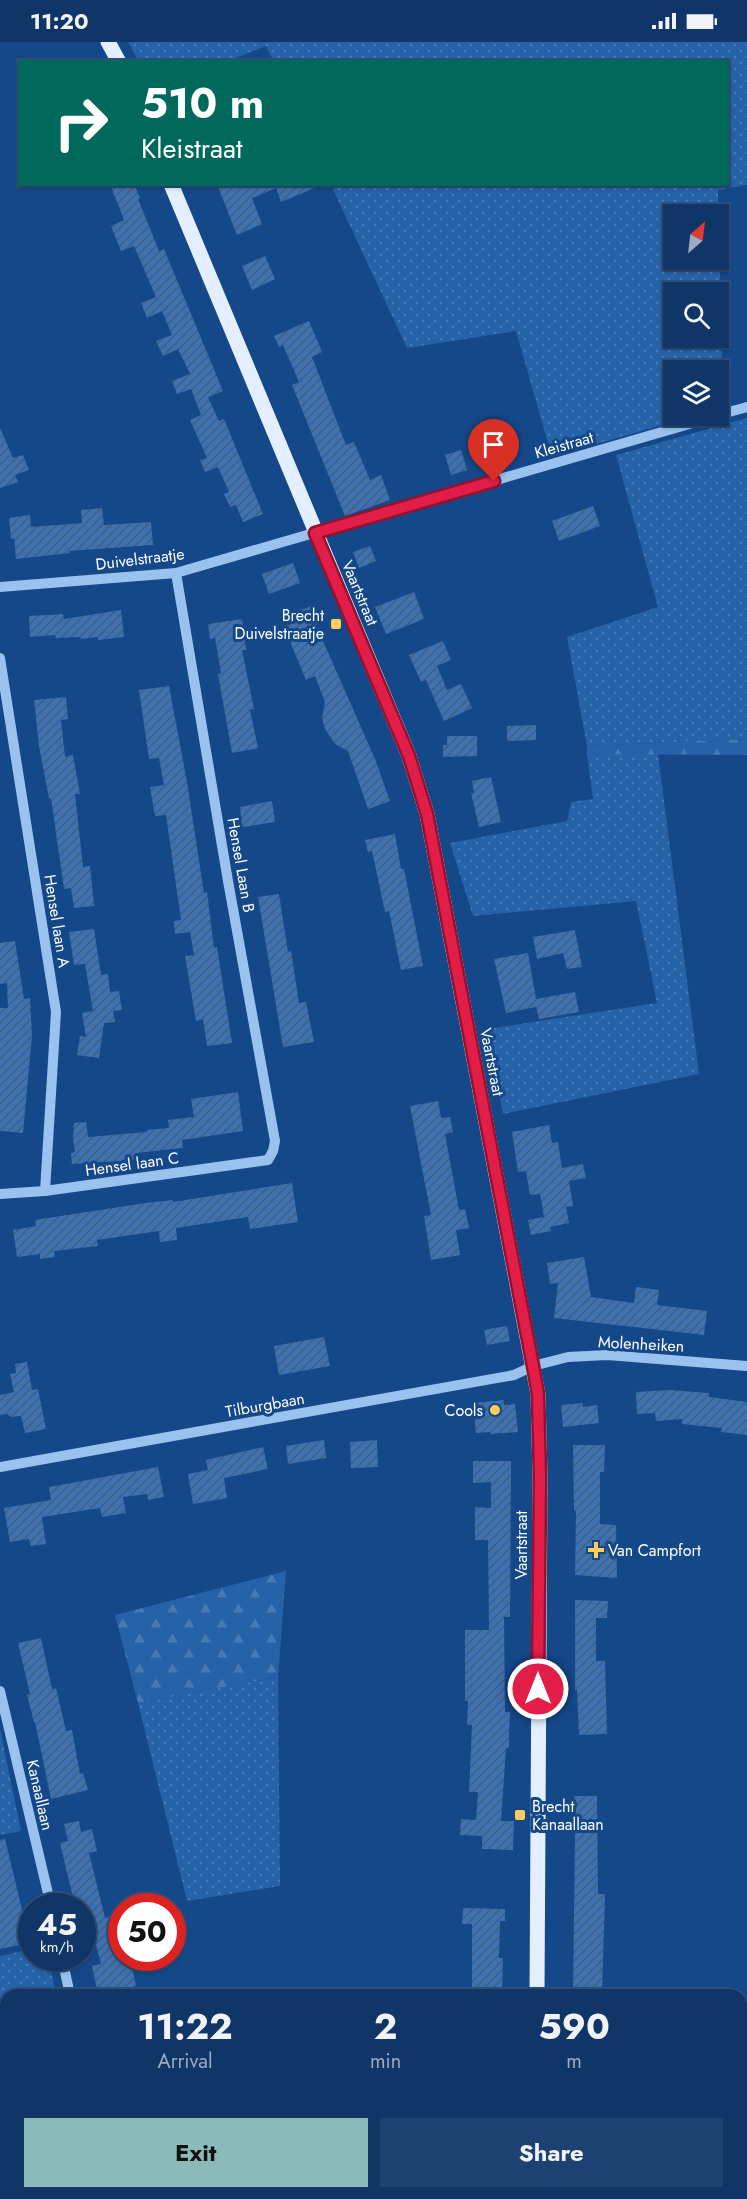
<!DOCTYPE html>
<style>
body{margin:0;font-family:Jost,sans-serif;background:#1d4170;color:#f1f3f6;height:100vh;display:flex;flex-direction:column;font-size:22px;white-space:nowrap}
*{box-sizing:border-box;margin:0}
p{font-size:20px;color:#9babc0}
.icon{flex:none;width:33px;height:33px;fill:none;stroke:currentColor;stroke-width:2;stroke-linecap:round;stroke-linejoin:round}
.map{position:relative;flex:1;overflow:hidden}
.details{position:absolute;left:0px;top:1947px;width:747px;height:210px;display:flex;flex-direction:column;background:#0f3667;border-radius:18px 18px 0 0;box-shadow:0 2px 4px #0004,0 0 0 2px #2f507b}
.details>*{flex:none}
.hud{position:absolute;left:18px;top:18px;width:711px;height:126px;border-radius:0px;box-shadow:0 2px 4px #0004,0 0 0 2px #2f507b;background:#00695c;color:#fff;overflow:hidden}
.needle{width:39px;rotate:28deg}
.tools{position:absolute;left:663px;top:162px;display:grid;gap:12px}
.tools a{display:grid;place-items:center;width:66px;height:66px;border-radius:0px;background:#0f3667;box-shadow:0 2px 4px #0004,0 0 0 2px #2f507b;font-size:30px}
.speed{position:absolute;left:18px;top:1851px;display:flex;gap:12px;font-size:30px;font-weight:700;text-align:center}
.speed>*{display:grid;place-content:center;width:78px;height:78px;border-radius:50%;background:#0f3667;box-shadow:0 2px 4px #0004,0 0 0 2px #2f507b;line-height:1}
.speed small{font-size:15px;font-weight:400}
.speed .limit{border:9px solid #d22;background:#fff;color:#111}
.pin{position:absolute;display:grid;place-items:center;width:51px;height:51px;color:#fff;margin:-62px -26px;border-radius:50% 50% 50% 0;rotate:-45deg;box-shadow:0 0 6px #0007}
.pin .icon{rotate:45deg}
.me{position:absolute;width:66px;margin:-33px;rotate:0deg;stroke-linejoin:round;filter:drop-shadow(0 0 4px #0008)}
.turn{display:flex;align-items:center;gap:21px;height:126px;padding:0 24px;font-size:27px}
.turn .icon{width:78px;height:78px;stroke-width:2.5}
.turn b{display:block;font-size:42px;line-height:51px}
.eta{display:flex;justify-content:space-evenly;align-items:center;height:102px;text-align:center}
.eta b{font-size:36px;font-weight:700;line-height:42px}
.primary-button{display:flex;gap:12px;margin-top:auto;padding:12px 24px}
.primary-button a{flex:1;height:69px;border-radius:0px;background:#8bbbb9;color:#111;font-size:24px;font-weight:700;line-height:69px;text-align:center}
.primary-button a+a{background:#1d4170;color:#f1f3f6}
.status{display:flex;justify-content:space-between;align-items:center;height:42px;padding:0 30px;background:#0f3667;direction:ltr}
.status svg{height:16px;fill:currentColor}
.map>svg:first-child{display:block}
</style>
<div class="status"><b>11:20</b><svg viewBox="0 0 49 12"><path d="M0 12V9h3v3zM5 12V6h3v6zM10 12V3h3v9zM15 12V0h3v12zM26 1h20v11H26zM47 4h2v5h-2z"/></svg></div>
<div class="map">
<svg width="747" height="2157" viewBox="0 0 747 2157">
<defs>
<pattern id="grass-dots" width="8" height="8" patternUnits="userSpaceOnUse" patternTransform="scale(1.5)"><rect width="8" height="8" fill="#2662a8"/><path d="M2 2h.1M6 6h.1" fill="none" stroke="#477ab5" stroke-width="1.8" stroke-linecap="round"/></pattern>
<pattern id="forest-firs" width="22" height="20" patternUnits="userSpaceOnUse" patternTransform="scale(1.5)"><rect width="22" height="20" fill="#2662a8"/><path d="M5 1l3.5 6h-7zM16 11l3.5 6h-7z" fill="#477ab5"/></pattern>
<pattern id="building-hatch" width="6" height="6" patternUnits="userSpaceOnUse" patternTransform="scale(1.5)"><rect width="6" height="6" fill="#3d72b2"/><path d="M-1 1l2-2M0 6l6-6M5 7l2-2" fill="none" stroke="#455d7a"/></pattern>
</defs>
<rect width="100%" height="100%" fill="#144889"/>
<!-- grass -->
<g fill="url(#grass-dots)" fill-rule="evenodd">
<path d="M 128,0 L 747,0 L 747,143 L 718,148 L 718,172 L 674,172 L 674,218 L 718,218 L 719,188 L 723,364 L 719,366 L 718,328 L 674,328 L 674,374 L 693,374 L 552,415 L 516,289 L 407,306 L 331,143 L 728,142 L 728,20 L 274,20 L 266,4 L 228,19 L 139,20 ZM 674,250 L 718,250 L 718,296 L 674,296 Z"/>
<polygon points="747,376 747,697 587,704 567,595 658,565 616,413"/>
<polygon points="587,712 658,712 699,1032 503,1072 487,987 657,961 636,859 473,874 450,801 567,779 571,760 593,757"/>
<polygon points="278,1635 280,1844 187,1859 138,1661"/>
<polygon points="0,1687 21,1789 0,1793"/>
<polygon points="31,1907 32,1916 48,1916 56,1953 6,1953 6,1980 0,1981 0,1914"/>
<polygon points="0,2119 6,2119 6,2151 102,2151 104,2157 0,2157"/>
</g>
<!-- forest -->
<g fill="url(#forest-firs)">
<polygon points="747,697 747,713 587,712 587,704"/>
<polygon points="286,1529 278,1635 138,1661 115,1573"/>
</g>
<!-- building -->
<g fill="url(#building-hatch)">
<polygon points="110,142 134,142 140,156 138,157 159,209 164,207 223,349 208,355 219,379 224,377 263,472 243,480 236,463 230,465 224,452 229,450 218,425 205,430 200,418 207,416 190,378 201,373 191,347 177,352 172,339 190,332 178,307 163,314 156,299 172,293 162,269 147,276 141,261 156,255 134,204 121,209 111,184 124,178"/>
<polygon points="217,142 322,142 322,143 281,160 276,146 252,156 262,182 237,193"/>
<polygon points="265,214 275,237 252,248 242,224"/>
<polygon points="309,279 322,310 312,315 346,403 354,400 370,438 381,433 390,458 345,474 292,343 299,340 283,303 279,305 274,294"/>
<polygon points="0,386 13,416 23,413 29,428 15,433 18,440 0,446"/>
<polygon points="461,408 467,428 451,433 445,413"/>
<polygon points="593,464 600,484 559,499 552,479"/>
<polygon points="102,466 104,483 151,480 153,503 69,509 70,511 16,517 14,496 11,497 9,476 30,473 31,485 82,481 81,468"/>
<polygon points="370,504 376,519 359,526 353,510"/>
<polygon points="293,521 300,541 269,552 262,532"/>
<polygon points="414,550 424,577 386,592 375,565"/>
<polygon points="311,564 318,582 316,583 375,717 390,759 368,767 348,709 335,702 325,687 322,676 325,660 315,634 306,638 284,585 295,580 291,572"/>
<polygon points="121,568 124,595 98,598 98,595 81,597 80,595 56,596 55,593 30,595 29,574 63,572 64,577"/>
<polygon points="242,577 246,608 242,608 254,667 250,668 258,706 232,711 218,632 221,631 215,596 210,597 208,582"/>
<polygon points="443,599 451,618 437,624 447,648 461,642 472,666 444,679 426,638 421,640 409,613"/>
<polygon points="169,644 187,740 204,851 207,850 214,906 217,905 232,1001 207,1004 203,977 196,979 185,914 194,913 190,890 175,892 174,879 181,878 166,773 155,774 150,745 164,743 159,716 149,717 139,648"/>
<polygon points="66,655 68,677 61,678 65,715 73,713 80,752 75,752 83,825 90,824 94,864 74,866 71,846 64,847 51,756 49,757 39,704 34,658"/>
<polygon points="536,683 536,698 507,699 507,684"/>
<polygon points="447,694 477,694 477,714 443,715 443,703 447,703"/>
<polygon points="491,735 501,780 479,785 471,751 474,751 472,739"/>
<polygon points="272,759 275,780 242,785 240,765"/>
<polygon points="395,792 401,827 404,827 423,924 401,928 389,869 385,870 372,809 368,810 365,798"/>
<polygon points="279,852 288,910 291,909 299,961 306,960 314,1000 283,1005 258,855"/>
<polygon points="94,887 101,933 108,932 110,950 119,949 122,968 113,969 115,980 104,981 99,1016 77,1013 80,994 86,995 82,971 93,969 85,922 74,923 69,890"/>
<polygon points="575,888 582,925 567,927 563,911 537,917 533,895"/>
<polygon points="15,899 24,957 30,956 32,994 23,1091 0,1089 0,966 8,966 7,941 0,942 0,901"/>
<polygon points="528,911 536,957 575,950 579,970 539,977 536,965 506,971 494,917"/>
<polygon points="238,1050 243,1089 182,1098 183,1106 136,1111 136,1118 72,1122 71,1111 75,1110 73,1097 74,1081 86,1080 88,1095 147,1090 147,1088 169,1086 168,1078 194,1075 191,1057"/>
<polygon points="438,1059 441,1076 450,1075 453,1090 445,1092 459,1168 465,1167 469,1186 456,1188 460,1213 431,1218 424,1174 431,1173 410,1064"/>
<polygon points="549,1083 552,1101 558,1100 562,1126 583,1122 586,1136 569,1139 573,1164 566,1165 569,1181 550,1185 551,1189 531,1193 528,1178 544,1175 540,1152 530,1153 526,1129 518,1130 512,1090"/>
<polygon points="292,1141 298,1180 250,1187 248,1175 176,1186 177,1198 160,1200 159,1189 97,1198 98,1204 54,1209 55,1215 40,1217 40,1212 17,1215 13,1188 36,1184 35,1178 145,1161 173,1158 173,1160"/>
<polygon points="584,1215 591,1255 634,1261 636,1245 659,1248 657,1263 707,1269 704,1293 554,1276 558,1241 550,1242 547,1221"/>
<polygon points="507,1284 510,1299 487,1303 484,1288"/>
<polygon points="324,1295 330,1324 279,1333 274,1304"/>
<polygon points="27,1320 32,1348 38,1347 46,1387 25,1391 21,1374 11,1375 7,1372 0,1373 0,1353 14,1350 10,1332 16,1331 15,1322"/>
<polygon points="670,1348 709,1351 709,1355 747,1360 747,1393 721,1390 722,1386 682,1382 682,1377 656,1379 655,1371 637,1372 636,1350"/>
<polygon points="504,1358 504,1363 515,1362 518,1390 490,1392 490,1390 476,1391 473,1361"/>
<polygon points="583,1361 583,1365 597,1363 599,1381 563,1385 561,1363"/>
<polygon points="324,1398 326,1416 288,1422 286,1404"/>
<polygon points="377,1398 378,1425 351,1426 350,1400"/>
<polygon points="573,1403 605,1403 604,1430 600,1430 600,1482 616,1483 617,1536 575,1533 576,1469 574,1469"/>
<polygon points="263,1405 268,1427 224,1436 227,1456 193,1462 188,1432 208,1428 206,1418"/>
<polygon points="473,1419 511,1419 510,1575 504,1575 505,1670 510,1670 509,1691 509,1706 506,1706 501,1779 514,1779 513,1808 482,1807 482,1794 460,1793 461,1777 476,1778 478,1750 469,1750 472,1683 467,1683 468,1659 465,1659 465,1588 489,1588 488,1498 475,1498 475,1465 491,1466 491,1440 473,1441"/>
<polygon points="158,1425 164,1455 148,1458 147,1452 123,1455 126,1471 102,1475 100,1466 42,1475 46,1502 31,1504 29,1497 10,1500 4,1466 51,1458 49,1445"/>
<polygon points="575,1558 608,1559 607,1576 596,1576 596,1619 605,1619 607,1692 579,1693 577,1648 575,1648"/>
<polygon points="41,1596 52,1647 56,1646 66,1689 72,1688 80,1732 83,1731 88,1748 51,1757 35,1680 34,1680 27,1653 30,1652 18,1601"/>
<polygon points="574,1754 597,1754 598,1852 605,1852 602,1953 573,1953 575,1790 573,1790"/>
<polygon points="79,1779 81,1790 92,1787 97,1809 89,1811 105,1876 114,1874 122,1903 122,1918 130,1916 136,1944 101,1953 98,1953 92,1924 101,1922 86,1864 75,1864 60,1801 68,1799 64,1782"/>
<polygon points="5,1797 30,1901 0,1907 0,1798"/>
<polygon points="463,1866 505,1867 505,1879 500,1879 499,1916 503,1916 502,1950 472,1949 472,1882 462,1882"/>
</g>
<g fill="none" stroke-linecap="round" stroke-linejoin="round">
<!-- minor -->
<g stroke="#9ac2ef" stroke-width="10">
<polyline points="718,373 747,365"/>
<polyline points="0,545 176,531 717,374"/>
<polyline points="0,616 56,970 45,1149"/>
<polyline points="0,1152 45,1149 268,1118 273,1109 275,1099 228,839 176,531"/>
<polyline points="0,1425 514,1333 533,1324 568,1315 607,1313 747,1324"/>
<polyline points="0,1649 51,1864"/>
<polyline points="62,1916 70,1953"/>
<polyline points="741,2053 747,2054"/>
<polyline points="115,2151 117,2157"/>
</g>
<!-- major -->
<g stroke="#e3eeff" stroke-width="15">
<polyline points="108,0 119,20"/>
<polyline points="171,142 409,714 427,772 538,1352 540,1435 537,1953"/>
<polyline points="535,2157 535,2151"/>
</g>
</g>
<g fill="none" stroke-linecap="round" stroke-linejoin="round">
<!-- route casing -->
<g stroke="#92132f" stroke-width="15">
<polyline id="route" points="494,439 315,491 409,714 427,772 533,1324 538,1352 540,1435 538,1647"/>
</g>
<!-- route -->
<use href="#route" stroke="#e11d48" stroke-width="10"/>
</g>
<!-- markers -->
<g fill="#ffcd59" stroke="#144889" stroke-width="2">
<rect x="330" y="576" width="12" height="12" rx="3"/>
<circle cx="495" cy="1368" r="6"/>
<path d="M593 1499h6v6h6v6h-6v6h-6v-6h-6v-6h6z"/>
<rect x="514" y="1767" width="12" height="12" rx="3"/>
</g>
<g text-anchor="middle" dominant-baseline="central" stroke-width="6" stroke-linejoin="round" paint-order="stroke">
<!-- street labels -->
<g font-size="16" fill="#fff" stroke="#144889">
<text transform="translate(564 403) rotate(-16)">Kleistraat</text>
<text transform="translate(140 517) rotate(-7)">Duivelstraatje</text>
<text transform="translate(360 551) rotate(67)">Vaartstraat</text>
<text transform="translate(241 823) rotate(80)">Hensel Laan B</text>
<text transform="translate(57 879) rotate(81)">Hensel laan A</text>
<text transform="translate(492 1020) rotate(79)">Vaartstraat</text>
<text transform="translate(132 1122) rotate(-8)">Hensel laan C</text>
<text transform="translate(641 1302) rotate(3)">Molenheiken</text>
<text transform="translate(265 1363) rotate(-10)">Tilburgbaan</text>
<text transform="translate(521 1503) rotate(-90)">Vaartstraat</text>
<text transform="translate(40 1753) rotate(77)">Kanaallaan</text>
</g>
<!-- poi labels -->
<g font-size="16" fill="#fff" stroke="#144889" text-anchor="end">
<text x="324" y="573">Brecht<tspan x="324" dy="18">Duivelstraatje</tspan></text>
<text x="483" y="1368">Cools</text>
<text x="608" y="1508" text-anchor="start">Van Campfort</text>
<text x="532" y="1764" text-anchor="start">Brecht<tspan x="532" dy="18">Kanaallaan</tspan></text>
</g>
</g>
</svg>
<div class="tools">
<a><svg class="needle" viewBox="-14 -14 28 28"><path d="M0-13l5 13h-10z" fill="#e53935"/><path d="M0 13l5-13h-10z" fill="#9babc0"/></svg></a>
<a><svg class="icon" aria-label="search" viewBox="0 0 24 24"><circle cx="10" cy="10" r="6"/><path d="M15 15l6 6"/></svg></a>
<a><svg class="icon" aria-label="layers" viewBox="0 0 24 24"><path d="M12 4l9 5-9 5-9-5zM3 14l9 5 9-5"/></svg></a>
</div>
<div class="speed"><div>45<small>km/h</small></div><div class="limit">50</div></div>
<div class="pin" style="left:494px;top:439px;background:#d93025"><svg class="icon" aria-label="arrive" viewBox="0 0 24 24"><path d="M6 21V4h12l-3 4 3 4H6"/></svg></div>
<svg class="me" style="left:538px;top:1647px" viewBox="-20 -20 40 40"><circle r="17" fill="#e11d48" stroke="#fff" stroke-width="3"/><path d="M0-11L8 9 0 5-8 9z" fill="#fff"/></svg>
<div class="hud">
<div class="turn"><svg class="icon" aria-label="right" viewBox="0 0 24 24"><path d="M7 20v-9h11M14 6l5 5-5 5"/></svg><div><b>510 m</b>Kleistraat</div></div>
</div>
<section class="details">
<div class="eta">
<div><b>11:22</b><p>Arrival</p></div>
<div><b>2</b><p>min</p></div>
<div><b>590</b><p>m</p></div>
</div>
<div class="primary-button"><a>Exit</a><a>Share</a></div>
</section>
</div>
